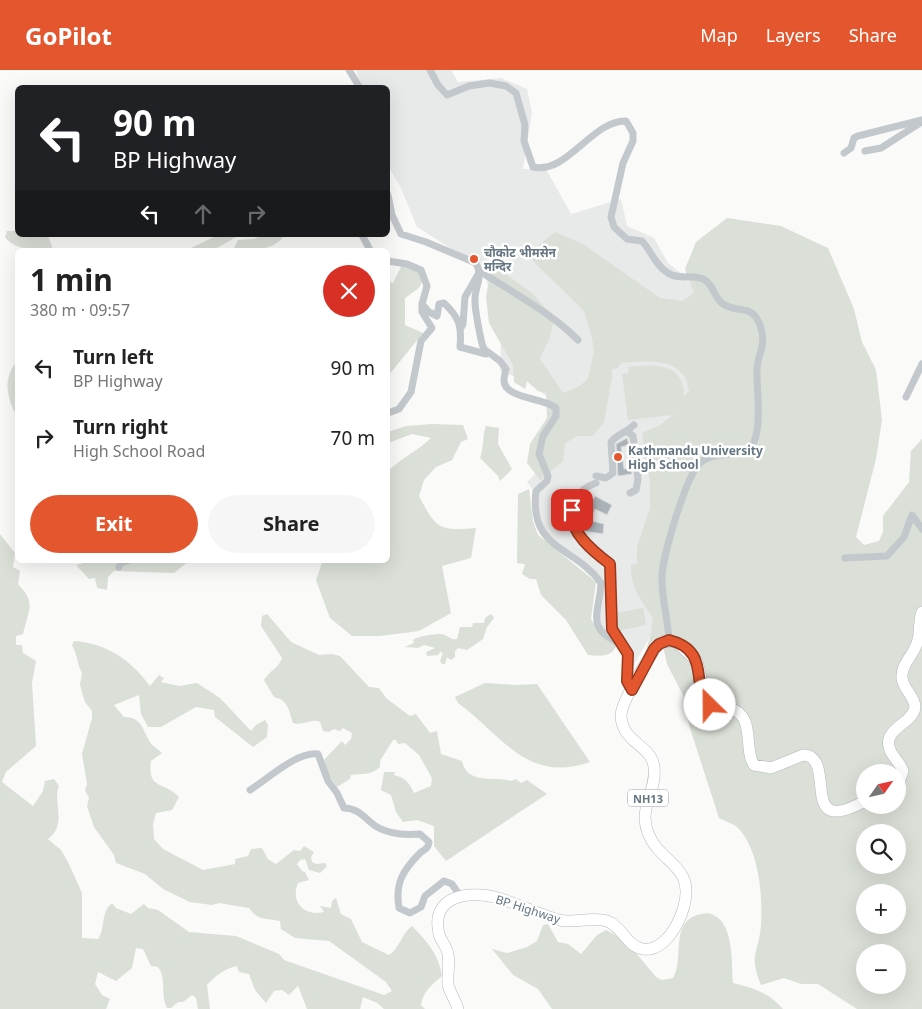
<!DOCTYPE html>
<meta charset="utf-8">
<style>
body{margin:0;font-family:"Noto Sans","Noto Sans Devanagari",sans-serif;background:#f6f6f6;color:#222;height:100vh;display:flex;flex-direction:column;font-size:19px;white-space:nowrap}
*{box-sizing:border-box;margin:0}
p{font-size:16px;color:#767676}
.icon{flex:none;width:28px;height:28px;fill:none;stroke:currentColor;stroke-width:2;stroke-linecap:round;stroke-linejoin:round}
.map{position:relative;flex:1;overflow:hidden}
.side{position:absolute;left:15px;top:178px;width:375px;height:315px;display:flex;flex-direction:column;background:#fff;border-radius:8px;box-shadow:0 5px 20px #0002}
.side>*{flex:none}
.guide{position:absolute;left:15px;top:15px;width:375px;height:152px;border-radius:8px;box-shadow:0 5px 20px #0002;background:#202124;color:#fff;overflow:hidden}
.needle{width:32px;rotate:56deg}
.fabs{position:absolute;left:856px;top:694px;display:grid;gap:10px}
.fabs a{display:grid;place-items:center;width:50px;height:50px;border-radius:50%;background:#fff;box-shadow:0 5px 20px #0002;font-size:25px}
.pin{position:absolute;display:grid;place-items:center;width:42px;height:42px;color:#fff;margin:-21px;border-radius:10px;box-shadow:0 2px 8px #0006}
.me{position:absolute;width:55px;margin:-28px;rotate:337deg;stroke-linejoin:round;filter:drop-shadow(0 0 4px #0008)}
.turn{display:flex;align-items:center;gap:18px;height:105px;padding:0 15px;font-size:22px}
.turn .icon{width:65px;height:65px;stroke-width:2.5}
.turn b{display:block;font-size:35px;line-height:42px}
.lanes{display:flex;align-items:center;height:48px;padding:0 15px;background:#0003;justify-content:center;gap:25px;direction:ltr}
.lanes .off{opacity:.35}
.round{display:grid;place-items:center;flex:none;width:52px;height:52px;border-radius:26px;background:#f6f6f6}
.headline{display:flex;align-items:center;justify-content:space-between;height:85px;padding:0 15px}
h1{font-size:30px;font-weight:700;line-height:38px}
.cta{display:flex;gap:10px;margin-top:auto;padding:10px 15px}
.cta a{flex:1;height:58px;border-radius:30px;background:#e4572e;color:#fff;font-size:20px;font-weight:700;line-height:58px;text-align:center}
.cta a+a{background:#f6f6f6;color:#222}
ul{padding:0;list-style:none}
li{display:flex;align-items:center;gap:15px;height:70px;padding:0 15px}
li div{flex:1}
li b{display:block;font-size:19px}
li em{font-style:normal}
header{display:flex;align-items:center;gap:30px;box-sizing:border-box;height:70px;padding:0 25px;background:#e4572e;color:#fff}
header strong{font-size:24px}
nav{display:flex;gap:28px;margin-inline-start:auto;font-size:18px}
.map>svg:first-child{display:block}
</style>
<header>
<strong>GoPilot</strong>
<nav><a>Map</a><a>Layers</a><a>Share</a></nav>
</header>
<div class="map">
<svg width="922" height="939" viewBox="0 0 922 939">
<rect width="100%" height="100%" fill="#fafaf8"/>
<!-- built -->
<polygon fill="#e8e9e9" points="356,0 451,0 458,12 501,8 527,19 532,43 523,99 546,99 571,144 621,129 627,156 654,168 668,193 691,211 722,211 662,546 628,605 624,579 596,551 598,508 538,458 533,420 527,412 549,390 556,333 526,311 500,301 501,262 483,199 417,157 400,116 388,96 388,18 361,17"/>
<!-- green -->
<g fill="#dadfd7" fill-rule="evenodd">
<path d="M 727,148 L 781,156 L 828,178 L 854,239 L 862,272 L 876,300 L 882,350 L 876,389 L 856,467 L 864,475 L 879,471 L 883,462 L 883,446 L 909,412 L 911,381 L 922,369 L 922,939 L 857,939 L 818,914 L 801,914 L 784,908 L 761,915 C 748,884 759,883 761,855 C 763,826 759,778 737,757 C 732,753 724,751 719,748 L 689,655 L 684,627 L 667,594 L 661,566 L 641,595 L 651,564 L 653,548 C 642,532 630,516 631,495 L 637,494 L 637,476 L 650,439 L 650,408 L 646,397 L 642,363 L 660,355 L 673,345 L 628,350 L 622,304 L 629,303 L 628,297 C 654,295 684,291 684,327 L 689,321 C 685,286 647,291 621,293 L 618,298 L 612,299 L 612,307 L 604,352 L 593,366 L 578,366 L 565,373 L 563,391 L 540,410 L 527,393 L 530,374 L 547,348 L 546,323 L 538,321 L 527,311 L 525,319 L 514,312 L 513,295 L 489,253 L 486,227 L 492,194 L 533,224 L 554,248 L 550,267 L 540,289 L 563,323 L 578,317 L 588,309 L 594,281 L 592,268 L 584,241 L 527,185 L 555,162 L 583,174 L 660,228 L 682,231 L 694,223 L 685,199 L 696,172 ZM 865,702 L 898,702 L 898,735 L 865,735 ZM 865,762 L 898,762 L 898,795 L 865,795 ZM 865,822 L 898,822 L 898,855 L 865,855 ZM 865,882 L 898,882 L 898,915 L 865,915 Z"/>
<path d="M 7,161 L 17,161 L 18,165 L 48,165 L 53,180 C 37,180 15,181 5,167 Z"/>
<polygon points="218,165 239,165 214,180 187,180"/>
<path d="M 263,165 L 285,165 C 272,182 253,180 233,180 L 238,170 L 254,169 Z"/>
<polygon points="401,197 413,197 419,201 422,212 419,218 405,228 405,255 423,263 388,306 388,211 393,213"/>
<path d="M 15,294 L 17,304 L 17,347 C 8,330 2,310 15,294 Z"/>
<path d="M 432,354 L 463,355 L 468,369 L 461,372 L 452,390 L 436,397 L 424,410 L 419,426 C 436,459 439,461 476,458 L 471,488 L 442,496 L 451,543 L 419,561 L 380,566 L 352,566 L 330,548 L 316,510 L 323,490 L 388,490 L 388,401 C 401,388 418,381 431,368 L 412,364 L 388,373 L 388,362 L 406,356 Z"/>
<path d="M 486,356 L 499,358 L 498,374 L 512,399 L 500,411 L 498,406 L 480,388 C 484,378 482,367 486,356 Z"/>
<path d="M 529,419 L 533,451 L 538,465 L 596,512 L 591,549 L 597,559 L 617,574 C 612,588 600,586 588,585 L 566,550 L 541,525 L 536,509 L 530,509 L 522,504 L 525,494 L 517,493 L 518,424 Z"/>
<path d="M 0,464 L 15,483 L 13,497 L 20,501 L 18,514 C 37,533 28,541 23,564 L 16,566 L 16,575 L 22,575 L 23,583 L 36,591 L 32,613 L 36,676 L 6,702 L 2,712 L 33,736 L 43,721 L 45,711 L 54,709 L 59,716 C 52,732 68,754 48,769 L 61,780 L 68,792 L 82,823 L 82,868 L 98,869 C 106,857 100,843 112,833 L 116,838 L 131,844 L 144,834 L 148,838 L 158,840 L 189,862 L 236,866 L 279,884 L 284,890 L 384,925 L 392,921 L 386,912 L 329,871 L 295,868 L 281,859 L 280,851 C 266,848 258,851 249,838 L 219,833 L 212,835 L 190,832 L 163,819 L 145,804 L 116,793 L 114,785 L 94,757 L 87,736 L 89,728 L 85,720 L 87,714 L 82,684 L 92,648 L 92,641 L 85,632 L 80,615 L 82,603 C 77,594 78,586 72,575 L 74,571 C 106,573 131,590 150,616 L 159,605 L 164,608 L 161,612 L 179,616 L 197,613 L 220,628 L 251,661 L 256,655 L 265,650 L 268,655 L 267,667 L 253,677 L 215,647 L 214,640 L 196,637 L 161,657 L 148,657 L 141,644 L 139,625 L 114,635 L 124,647 C 142,647 142,659 150,672 C 153,677 158,679 162,683 L 151,691 C 147,720 164,711 179,727 L 172,740 L 156,743 L 153,754 L 154,769 L 163,779 L 203,800 L 235,794 L 235,789 L 248,786 L 251,779 L 262,778 L 268,789 L 276,794 L 294,780 L 300,781 L 304,776 L 314,782 L 311,787 L 312,792 L 316,794 L 325,793 L 327,796 L 320,803 L 309,800 L 305,789 L 300,790 L 297,794 L 302,801 L 305,802 L 309,810 L 298,813 C 290,832 304,847 324,842 L 320,836 L 331,838 L 332,831 L 336,828 L 341,844 L 351,849 L 362,872 L 389,885 C 400,878 401,864 412,856 C 427,871 439,885 442,906 C 432,915 423,921 421,935 L 425,939 L 384,939 L 377,933 L 363,927 L 360,939 L 307,939 L 298,916 L 289,925 L 282,920 L 274,921 L 266,933 L 255,920 L 249,904 L 239,902 L 237,896 C 224,899 216,905 207,915 L 210,939 L 198,939 L 196,928 L 192,925 L 183,932 L 178,932 L 171,938 L 167,938 C 160,924 167,909 158,897 L 151,896 L 143,879 L 136,878 L 132,898 L 116,911 L 98,902 L 95,914 L 102,925 L 110,929 L 106,939 L 0,939 Z"/>
<polygon points="84,490 190,490 174,503 114,501 108,507 107,520 97,518 95,508 89,509 76,495 84,493"/>
<polygon points="643,538 646,555 617,561 615,543"/>
<path d="M 267,544 L 291,572 L 319,585 L 332,584 L 340,586 L 369,617 L 379,618 L 386,628 L 410,646 L 416,644 L 430,663 L 437,661 L 441,684 L 462,691 C 467,715 493,706 511,711 L 516,709 L 521,713 L 527,710 L 547,724 L 446,791 L 434,776 L 434,756 L 417,750 L 403,752 L 396,742 L 391,725 L 381,720 L 384,702 L 395,702 L 394,705 C 405,708 409,712 414,723 L 431,716 L 432,708 L 419,685 L 405,673 L 398,674 L 396,670 L 393,670 L 380,691 L 380,697 C 370,706 364,703 351,705 L 350,709 L 337,717 L 326,701 L 324,690 L 342,671 L 345,675 L 351,669 L 352,663 L 343,658 L 340,661 L 334,659 L 329,662 L 323,661 L 320,652 C 312,648 302,656 293,653 C 289,642 289,630 274,627 L 264,610 C 270,600 278,599 282,588 L 261,556 L 262,546 Z"/>
<path d="M 491,544 L 494,548 L 487,557 L 483,569 L 467,580 L 458,578 L 455,581 L 455,587 L 451,590 L 447,587 L 445,594 L 442,594 L 440,591 L 443,583 L 440,582 L 438,585 L 427,586 L 426,582 L 435,578 L 424,575 L 418,578 L 405,577 L 414,573 L 413,570 C 418,566 434,564 441,564 C 448,565 450,570 457,569 L 460,557 L 472,557 L 473,553 L 484,553 L 485,548 Z"/>
<path d="M 485,613 L 516,615 L 537,614 L 590,692 C 527,714 503,666 458,633 L 455,627 Z"/>
<path d="M 708,843 C 735,849 731,891 733,913 C 754,918 769,923 783,939 L 552,939 L 538,919 L 513,905 L 492,879 L 507,883 L 527,877 L 537,871 L 543,855 L 548,854 L 558,872 L 568,874 L 581,884 L 597,865 L 606,860 L 626,871 L 656,907 L 662,910 L 673,908 C 686,887 666,846 708,843 Z"/>
</g>
<!-- building -->
<g fill="#aab3b9" stroke="#dcdcda">
<polygon points="627,368 629,375 621,377 624,399 631,398 632,404 618,406 616,374"/>
<polygon points="595,426 612,435 607,445 595,439 593,445 592,451 604,454 603,464 584,461 584,456 580,453 582,442 588,429 592,431"/>
</g>
<g fill="none" stroke-linecap="round" stroke-linejoin="round">
<!-- trunk casing -->
<g stroke="#b4b9bd" stroke-width="12">
<g id="trunk">
<path d="M 898,715 L 903,701 C 900,692 891,686 889,677 C 884,658 914,653 915,637 C 915,627 903,619 902,608 C 901,594 913,586 917,573 C 921,563 918,552 922,542"/>
<path d="M 458,939 C 456,931 450,923 448,915 C 447,905 450,894 448,884 C 447,877 441,871 439,864 C 430,824 470,821 498,828 C 519,834 538,844 559,850 C 574,854 592,846 607,851 C 618,855 624,867 632,874 C 657,893 679,857 684,836 C 695,795 660,794 648,763 C 638,737 657,722 654,697 C 652,679 632,674 625,660 C 622,655 621,650 621,645 C 622,632 652,577 664,571 L 676,572 L 697,591 L 706,632 C 715,639 727,635 736,641 C 754,651 744,680 754,695 L 771,698 L 803,685 L 809,686 C 834,698 800,767 865,731"/>
</g>
</g>
<!-- minor -->
<g stroke="#c3c8cc" stroke-width="7">
<polyline points="349,0 360,18"/>
<path d="M 430,0 L 438,15 L 447,25 L 469,16 L 489,13 L 506,16 L 516,23 L 525,55 L 524,71 L 533,97 C 567,105 592,50 626,51 L 633,63 L 633,71 L 623,93 L 611,147 L 614,157 L 627,169 L 642,171 C 652,182 655,195 668,203 C 680,211 693,203 705,210 C 714,216 714,228 723,234 C 738,244 752,233 760,255 C 768,276 756,285 757,303 C 757,326 762,353 753,375 C 738,389 714,380 700,393 C 686,406 661,490 662,509 C 662,530 668,550 669,570"/>
<polyline points="865,81 881,78 920,53"/>
<polyline points="844,83 851,78 854,68 858,66 922,50"/>
<path d="M 388,125 L 392,145 L 401,164 L 426,172 L 476,193 C 484,208 474,217 475,232 C 475,239 481,274 484,279 L 500,291 L 506,299 C 505,303 504,307 504,311 C 505,329 546,328 556,338 L 556,346 L 543,366 L 539,384 L 548,406 L 547,411 L 536,421 C 529,481 574,475 601,513 C 600,541 584,559 620,573"/>
<polyline points="362,165 370,180"/>
<path d="M 388,191 L 407,194 L 421,200 L 427,216 L 422,234 L 429,242 L 437,246 L 439,234 L 444,233 C 459,247 462,256 460,277 L 486,284"/>
<path d="M 461,258 L 463,254 L 465,227 L 480,201 C 513,223 550,242 578,270"/>
<polyline points="906,327 922,294"/>
<polyline points="388,343 399,339 411,322 421,271 432,258 422,242 422,234"/>
<polyline points="628,362 633,366 638,409 636,420 630,423"/>
<path d="M 596,406 L 606,408 L 613,403 L 611,372 C 616,365 627,362 634,355"/>
<path d="M 596,413 C 585,417 580,421 576,431 C 563,457 591,480 610,494 L 612,559 L 628,584 L 627,611 L 632,620"/>
<polyline points="845,488 887,486 904,467 912,445 922,459"/>
<polyline points="119,497 121,493 130,490"/>
<path d="M 250,720 C 268,709 297,681 318,684 L 328,711 L 337,723 L 344,738 C 359,738 365,749 377,757 C 389,764 407,765 420,764 L 429,772 C 428,779 425,779 420,783 C 402,801 395,814 399,838 L 410,843 L 421,837 L 425,826 L 444,811 L 452,814 L 460,826"/>
</g>
<!-- trunk -->
<use href="#trunk" stroke="#fff" stroke-width="11"/>
</g>
<g fill="none" stroke-linecap="round" stroke-linejoin="round">
<!-- route casing -->
<g stroke="#94391e" stroke-width="12">
<path id="route" d="M 572,440 C 568,462 595,483 610,494 L 612,559 L 628,584 L 627,611 L 632,620 L 654,579 L 659,574 L 669,570 C 713,581 689,618 710,635"/>
</g>
<!-- route -->
<use href="#route" stroke="#e4572e" stroke-width="9"/>
</g>
<!-- markers -->
<g fill="#e4572e" stroke="#fff" stroke-width="2">
<circle cx="474" cy="189" r="5"/>
<circle cx="618" cy="387" r="5"/>
</g>
<g text-anchor="middle" dominant-baseline="central" stroke-width="5" stroke-linejoin="round" paint-order="stroke">
<!-- shield labels -->
<rect fill="#fff" stroke="#939fa8" stroke-width="1" x="628" y="719.5" width="40" height="17" rx="4"/>
<g font-size="11" font-weight="bold" fill="#657683">
<text x="648" y="728">NH13</text>
</g>
<!-- poi labels -->
<g font-size="12" font-weight="bold" fill="#657683" stroke="#fff" text-anchor="start">
<text x="484" y="182">चौकोट भीमसेन<tspan x="484" dy="14">मन्दिर</tspan></text>
<text x="628" y="380">Kathmandu University<tspan x="628" dy="14">High School</tspan></text>
</g>
<!-- street labels -->
<g font-size="12" fill="#657683" stroke="#fff">
<text transform="translate(528 839) rotate(18)">BP Highway</text>
</g>
</g>
</svg>
<div class="fabs">
<a><svg class="needle" viewBox="-14 -14 28 28"><path d="M0-13l5 13h-10z" fill="#e53935"/><path d="M0 13l5-13h-10z" fill="#767676"/></svg></a>
<a><svg class="icon" aria-label="search" viewBox="0 0 24 24"><circle cx="10" cy="10" r="6"/><path d="M15 15l6 6"/></svg></a>
<a>+</a>
<a>−</a>
</div>
<div class="pin" style="left:572px;top:440px;background:#d93025"><svg class="icon" aria-label="arrive" viewBox="0 0 24 24"><path d="M6 21V4h12l-3 4 3 4H6"/></svg></div>
<svg class="me" style="left:710px;top:635px" viewBox="-20 -20 40 40"><circle r="19" fill="#fff"/><path d="M0-13L10 11 0 6-10 11z" fill="#e4572e"/></svg>
<div class="guide">
<div class="turn"><svg class="icon" aria-label="left" viewBox="0 0 24 24"><path d="M17 20v-9H6M10 6l-5 5 5 5"/></svg><div><b>90 m</b>BP Highway</div></div>
<div class="lanes"><svg class="icon" aria-label="left" viewBox="0 0 24 24"><path d="M17 20v-9H6M10 6l-5 5 5 5"/></svg><svg class="icon off" aria-label="ahead" viewBox="0 0 24 24"><path d="M12 20V5M6 11l6-6 6 6"/></svg><svg class="icon off" aria-label="right" viewBox="0 0 24 24"><path d="M7 20v-9h11M14 6l5 5-5 5"/></svg></div>
</div>
<section class="side">
<div class="headline"><div><h1>1 min</h1><p>380 m · 09:57</p></div><a class="round" style="background:#d93025;color:#fff"><svg class="icon" aria-label="close" viewBox="0 0 24 24"><path d="M6 6l12 12M18 6L6 18"/></svg></a></div>
<ul>
<li><svg class="icon" aria-label="left" viewBox="0 0 24 24"><path d="M17 20v-9H6M10 6l-5 5 5 5"/></svg><div><b>Turn left</b><p>BP Highway</p></div><em>90 m</em></li>
<li><svg class="icon" aria-label="right" viewBox="0 0 24 24"><path d="M7 20v-9h11M14 6l5 5-5 5"/></svg><div><b>Turn right</b><p>High School Road</p></div><em>70 m</em></li>
</ul>
<div class="cta"><a>Exit</a><a>Share</a></div>
</section>
</div>
